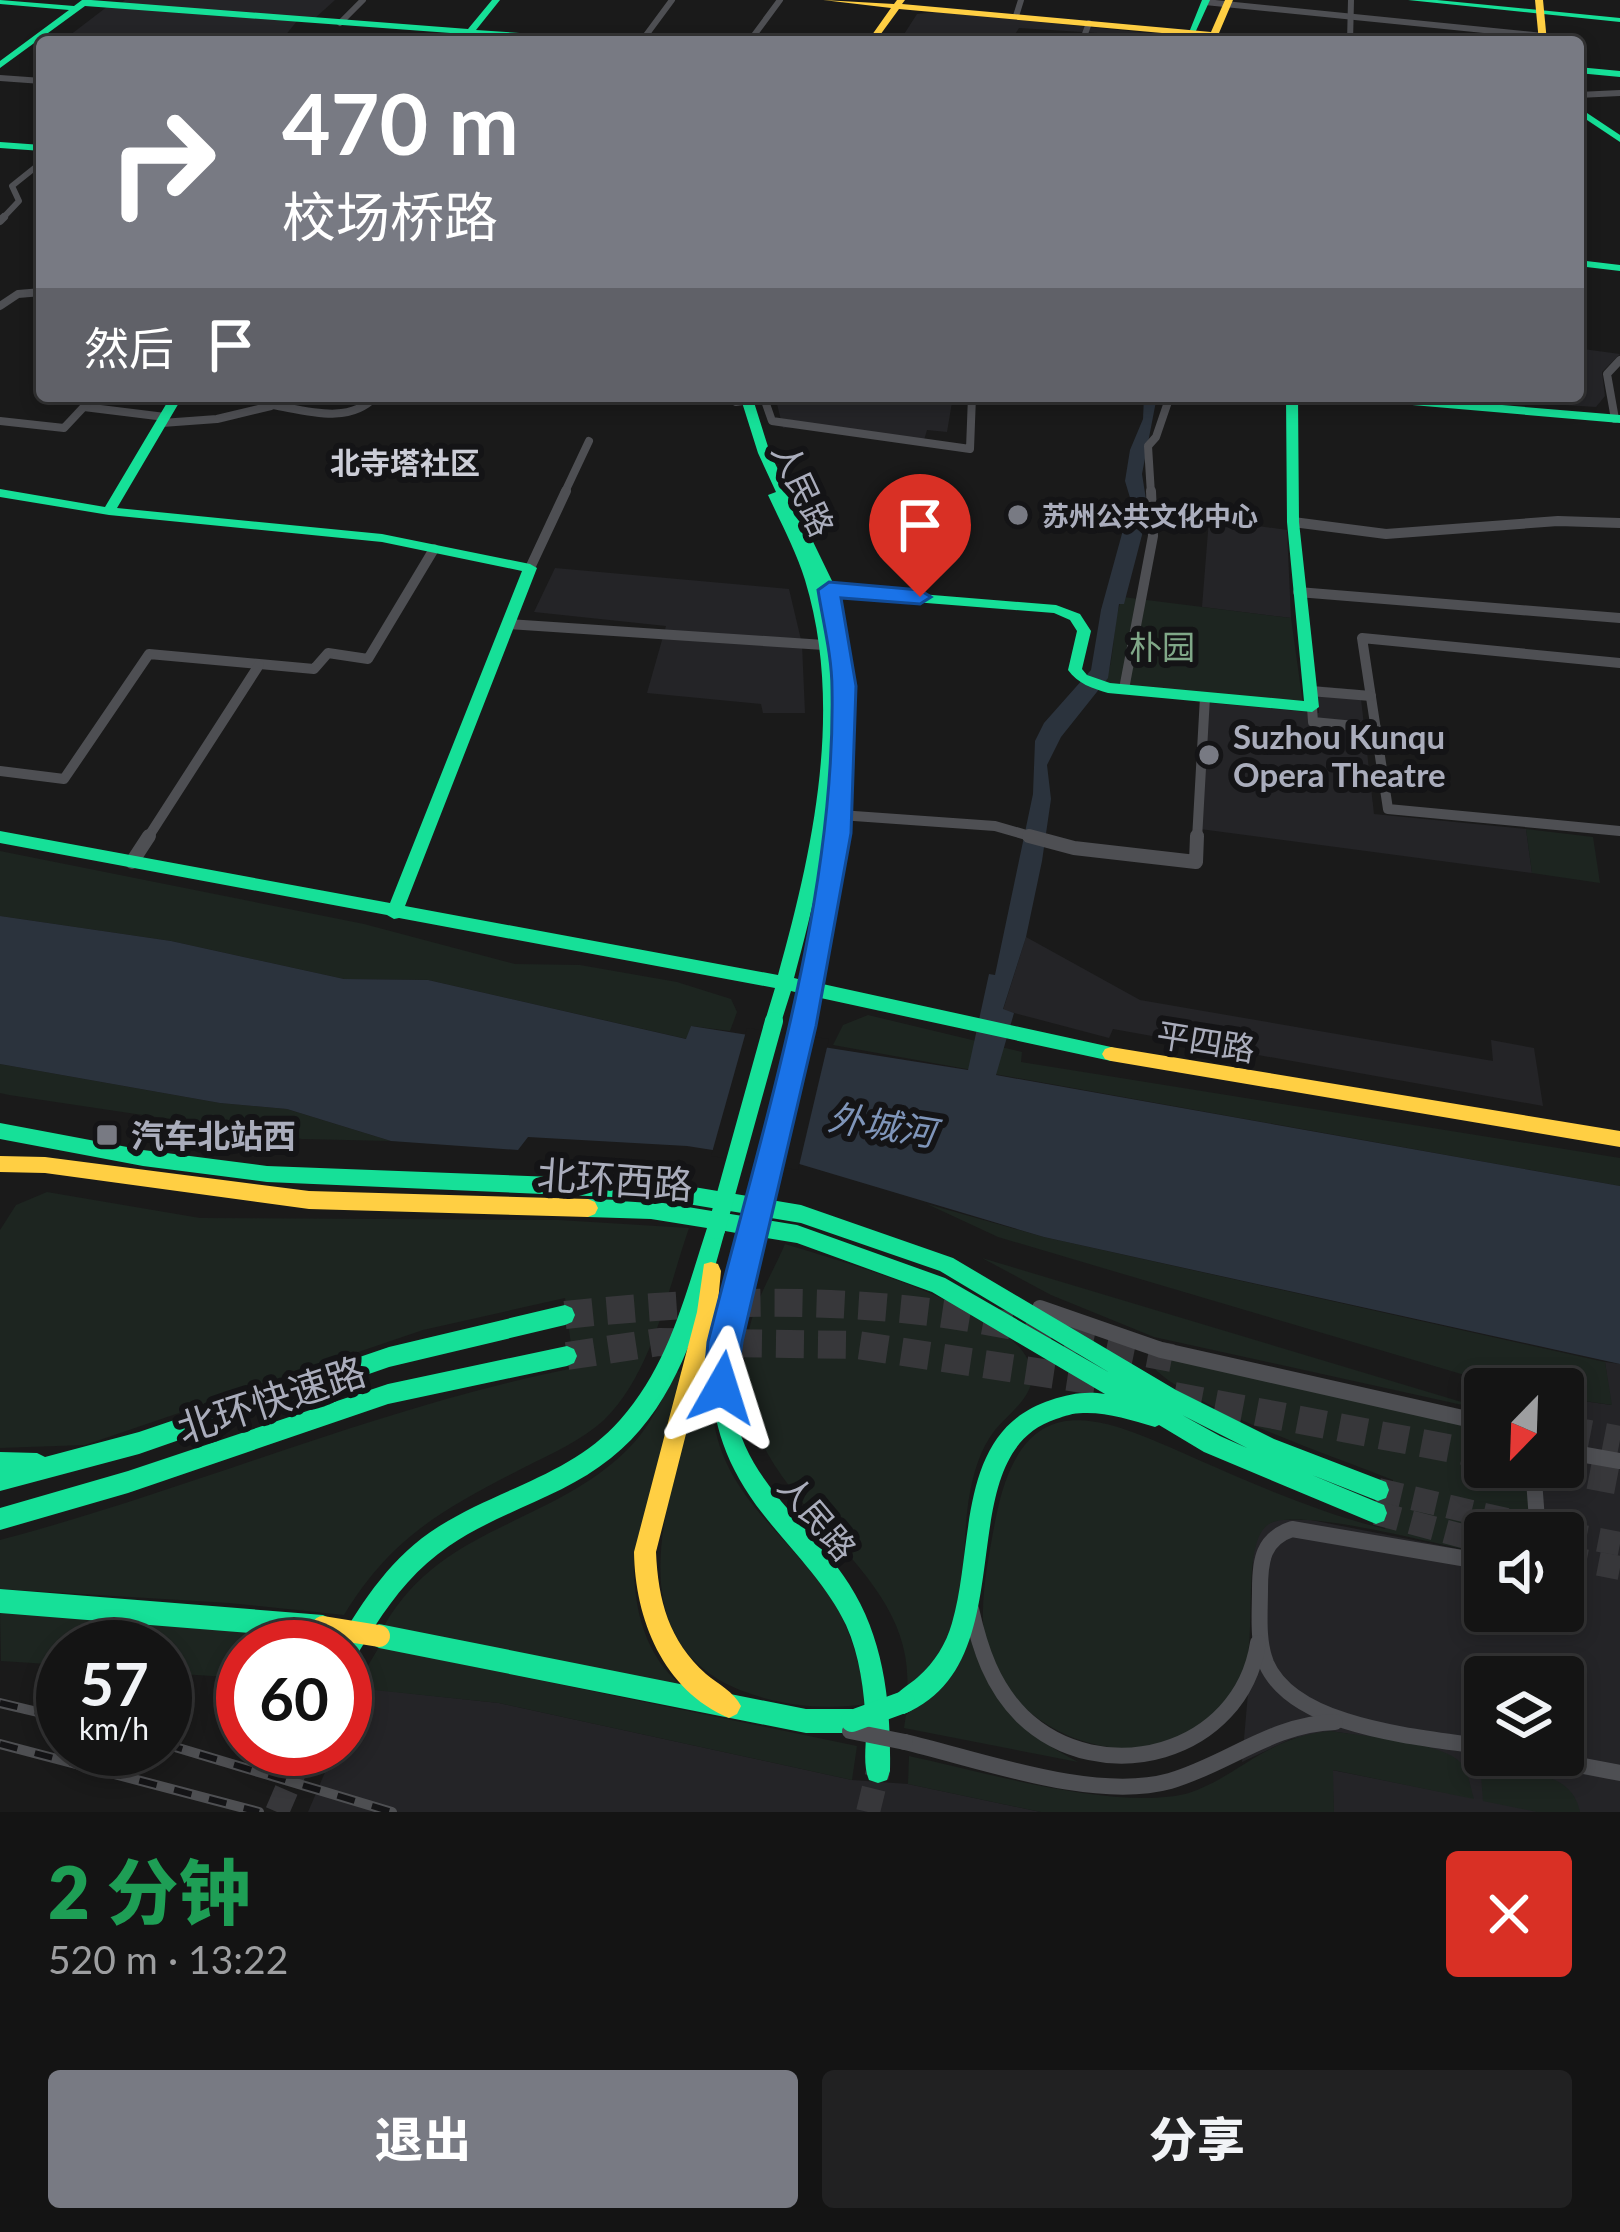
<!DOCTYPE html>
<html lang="zh">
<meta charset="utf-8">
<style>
body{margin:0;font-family:Lato,"Noto Sans SC",sans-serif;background:#212122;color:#f1f3f6;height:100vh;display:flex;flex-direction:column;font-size:45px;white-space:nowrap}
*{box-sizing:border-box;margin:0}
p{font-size:39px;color:#9d9ea0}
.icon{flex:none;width:66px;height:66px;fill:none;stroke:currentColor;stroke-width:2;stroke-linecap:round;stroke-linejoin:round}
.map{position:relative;height:1812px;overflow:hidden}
.panel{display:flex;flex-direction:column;background:#141414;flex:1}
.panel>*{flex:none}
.top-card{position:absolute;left:36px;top:36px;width:1548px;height:366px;border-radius:12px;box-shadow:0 6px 18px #0003,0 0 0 3px #333334;background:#787a83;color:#fff;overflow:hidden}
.needle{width:78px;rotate:203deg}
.tools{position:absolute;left:1464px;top:1368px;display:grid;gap:24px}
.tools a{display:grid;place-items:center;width:120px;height:120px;border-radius:12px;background:#141414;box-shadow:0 6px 18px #0003,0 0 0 3px #333334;font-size:60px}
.speed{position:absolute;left:36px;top:1620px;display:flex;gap:24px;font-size:60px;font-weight:700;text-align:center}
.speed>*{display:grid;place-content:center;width:156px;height:156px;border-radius:50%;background:#141414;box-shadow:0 6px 18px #0003,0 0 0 3px #333334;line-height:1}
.speed small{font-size:30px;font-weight:400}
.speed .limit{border:18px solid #d22;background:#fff;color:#111}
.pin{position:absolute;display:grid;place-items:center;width:102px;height:102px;color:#fff;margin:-123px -51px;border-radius:50% 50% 50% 0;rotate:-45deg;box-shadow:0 0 12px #0007}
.pin .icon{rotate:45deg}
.me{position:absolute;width:132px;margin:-66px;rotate:6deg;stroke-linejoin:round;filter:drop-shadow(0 0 9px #0008)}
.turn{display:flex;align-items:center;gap:42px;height:252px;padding:0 48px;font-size:54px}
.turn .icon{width:156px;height:156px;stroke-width:2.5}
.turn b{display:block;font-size:84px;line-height:102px}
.then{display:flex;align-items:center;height:114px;padding:0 48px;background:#0003;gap:24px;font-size:45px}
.round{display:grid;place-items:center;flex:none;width:126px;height:126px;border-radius:12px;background:#212122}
.summary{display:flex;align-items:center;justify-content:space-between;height:204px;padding:0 48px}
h1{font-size:72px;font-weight:800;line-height:90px;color:#1e9e55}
.primary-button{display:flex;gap:24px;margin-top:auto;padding:24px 48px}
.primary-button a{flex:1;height:138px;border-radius:12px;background:#787a83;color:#fff;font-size:48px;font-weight:800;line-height:138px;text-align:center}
.primary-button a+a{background:#212122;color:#f1f3f6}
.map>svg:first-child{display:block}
</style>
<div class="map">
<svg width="1620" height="1812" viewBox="0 0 1620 1812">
<rect width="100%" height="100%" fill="#1a1a1a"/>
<!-- built -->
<g fill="#242427" fill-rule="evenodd">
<polygon points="125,0 335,0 314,19 120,4"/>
<polygon points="108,6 297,21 280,42 61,42"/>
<polygon points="937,12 1239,42 1019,28 1010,42 899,42 917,14"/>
<polygon points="1578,320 1583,349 1620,354 1602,372 1605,396 1596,407 1420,396 1578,396"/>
<polygon points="775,396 953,396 947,432 927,430 923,443 805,426 783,428"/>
<polygon points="1209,519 1287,530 1291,618 1202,607"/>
<polygon points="555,568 789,589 802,644 805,713 763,713 761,704 647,693 666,626 534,612"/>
<polygon points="1317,686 1360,690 1374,814 1526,829 1532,873 1200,829 1201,702 1319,713"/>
<polygon points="1026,937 1140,1000 1493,1061 1491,1040 1534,1048 1543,1106 1113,1029 1109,1038 1003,1010"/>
<path d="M 1605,1362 L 1620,1364 L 1620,1812 L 1334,1812 L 1332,1770 L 1473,1798 L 1432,1748 L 1331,1731 L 1291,1739 L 1242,1762 L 1252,1647 L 1253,1546 L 1264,1525 L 1278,1520 L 1311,1520 L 1485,1554 L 1485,1611 L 1563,1611 L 1563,1533 L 1534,1533 L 1528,1467 L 1563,1467 L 1563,1398 L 1611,1405 ZM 1485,1677 L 1563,1677 L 1563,1755 L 1485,1755 Z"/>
<polygon points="360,1688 499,1703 852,1780 908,1784 1041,1812 308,1812 335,1749 345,1749 345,1724"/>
</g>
<!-- green -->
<g fill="#1d2520">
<path d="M 1123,597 L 1291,618 L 1303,704 L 1104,685 C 1117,657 1111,619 1123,597 Z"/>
<polygon points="1526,829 1593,837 1600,883 1532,873"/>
<polygon points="0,851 364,924 515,964 580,965 677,982 731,999 737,1012 730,1031 691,1026 687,1039 428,980 344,979 171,941 0,916"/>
<polygon points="868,1015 1022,1052 1021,1062 1620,1158 1620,1186 833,1045 843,1025"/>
<polygon points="0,1064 220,1103 287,1109 391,1141 302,1139 9,1095 0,1093"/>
<path d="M 47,1192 L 200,1218 L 559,1220 L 689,1228 C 667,1291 653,1372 604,1420 C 582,1440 551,1454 525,1467 C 445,1508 392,1536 344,1615 L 229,1603 L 0,1589 L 0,1540 C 193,1489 378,1407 574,1368 L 565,1298 L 423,1330 L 85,1445 L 0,1448 L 0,1230 L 16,1205 Z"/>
<polygon points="927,1204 1044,1237 1605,1362 1612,1405 1563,1398 1563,1389 1512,1389 998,1237"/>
<path d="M 785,1244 C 836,1260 1037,1314 1032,1378 C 1030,1400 1008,1414 995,1430 C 980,1449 973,1474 969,1498 C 961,1546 969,1607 946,1652 C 938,1666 919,1679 907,1691 C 918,1548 712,1500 749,1330 C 755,1301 773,1272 785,1244 Z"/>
<polygon points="982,1258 1485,1409 1485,1410 1154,1337 1051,1295"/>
<path d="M 1154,1353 L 1485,1429 L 1485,1467 L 1528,1467 L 1534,1533 L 1485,1533 L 1485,1554 C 1444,1546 1303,1508 1271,1523 C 1239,1537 1259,1641 1243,1677 C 1237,1692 1215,1715 1202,1725 C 1121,1785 986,1722 983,1621 C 982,1589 989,1554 995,1522 C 1024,1366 1116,1425 1215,1467 C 1269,1491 1328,1515 1385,1529 L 1393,1480 C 1334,1456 1194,1410 1153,1367 Z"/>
<path d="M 675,1371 L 683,1372 L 634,1558 C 633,1607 644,1655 683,1687 L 384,1626 C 441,1525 552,1525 628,1449 C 650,1427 663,1399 675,1371 Z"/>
<path d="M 701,1379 L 711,1381 C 708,1488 777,1520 830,1597 C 852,1630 860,1666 867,1704 C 824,1710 781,1706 740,1690 C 607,1635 675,1482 701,1379 Z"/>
<polygon points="0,1612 320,1637 314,1647 243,1647 243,1678 165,1673 165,1647 63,1647 63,1665 1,1661"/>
<path d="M 969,1634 C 987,1697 1019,1732 1078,1762 L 904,1728 L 906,1715 L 949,1675 Z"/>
<polygon points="379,1647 857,1746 852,1780 499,1703 345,1687 345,1672 363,1674"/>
<path d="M 1331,1731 C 1360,1736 1444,1742 1461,1763 C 1469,1772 1470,1787 1474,1799 L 1333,1770 L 1334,1812 L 1041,1812 L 908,1784 L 909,1756 C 983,1772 1119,1812 1189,1793 C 1241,1775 1268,1736 1331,1731 Z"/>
<path d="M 1495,1767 C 1530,1774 1572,1772 1580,1812 L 1537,1812 L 1483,1801 L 1481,1775 Z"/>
</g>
<!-- water -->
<polygon fill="#2b333d" points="1144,396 1157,396 1142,474 1148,512 1124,604 1119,604 1108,678 1061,737 1047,765 1051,799 1042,861 1026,937 1003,1009 1014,1013 996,1075 1620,1186 1620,1364 1044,1237 796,1163 687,1146 528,1137 518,1150 391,1141 287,1109 220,1103 0,1064 0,916 171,941 344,979 428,980 686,1039 691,1026 968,1070 989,974 995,975 1033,794 1035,741 1044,723 1091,670 1101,610 1131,501 1125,481 1130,450 1143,419"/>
<!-- pier -->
<polygon fill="#1a1a1a" points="747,1028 829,1039 798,1170 711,1156"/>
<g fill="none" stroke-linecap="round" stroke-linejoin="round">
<!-- primary-tunnel -->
<g stroke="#37373a" stroke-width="24" stroke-dasharray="24 12" stroke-linecap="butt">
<polyline points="1378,1490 1562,1533"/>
<polyline points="1376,1513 1485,1542"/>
<polyline points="1563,1533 1620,1544"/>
<polyline points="1563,1557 1620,1568"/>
<polyline points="277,1812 304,1749"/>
<polyline points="868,1812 878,1771"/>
</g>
<!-- highway-tunnel -->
<g stroke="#37373a" stroke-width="28" stroke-dasharray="28 14" stroke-linecap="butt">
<path d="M 565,1315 C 686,1302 808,1297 930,1312 C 1011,1323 1091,1343 1172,1358"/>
<polyline points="567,1356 659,1342 857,1345 1103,1382"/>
<polyline points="1174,1396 1485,1455"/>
<polyline points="1563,1429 1620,1440"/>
<polyline points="1548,1467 1620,1481"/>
</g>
<!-- street-far4 -->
<g stroke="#4e4f53" stroke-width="6">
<polyline points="1205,2 1543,36"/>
<polyline points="1016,16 1021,0"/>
<polyline points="340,23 363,0"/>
<polyline points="641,42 672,0"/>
<polyline points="749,42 780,0"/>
<polyline points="1082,42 1089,23"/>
<polyline points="1350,42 1351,0"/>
<polyline points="0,78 42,81"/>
<polyline points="1578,95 1620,93"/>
<polyline points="1,220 19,201 12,186 42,162"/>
</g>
<!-- street-far3 -->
<g stroke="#4e4f53" stroke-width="8">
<polyline points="0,221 4,217"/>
<polyline points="0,306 18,294 42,292"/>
<polyline points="736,402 764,398 772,421 970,449 972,396"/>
<path d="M 273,405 C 308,411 349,425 376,396"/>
<polyline points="84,407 165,417"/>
<polyline points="1615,419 1607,374 1620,360"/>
<polyline points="0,421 64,428 94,396"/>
<polyline points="162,423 217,419 271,406 271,396"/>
<polyline points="564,494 589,441"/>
<polyline points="1151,494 1148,446 1156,437 1170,396"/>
</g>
<!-- street-far2 -->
<g stroke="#4e4f53" stroke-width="10">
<polyline points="1293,522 1386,534 1558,521 1620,523"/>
<polyline points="530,568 566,491"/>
<polyline points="1298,592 1620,618"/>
<polyline points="508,624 824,645"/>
<polyline points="1620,663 1362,638 1388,809 1620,831"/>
<polyline points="1124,689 1153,536 1151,491"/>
<polyline points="1310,691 1371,696"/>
<polyline points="1312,707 1313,722 1376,728"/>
<polyline points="0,771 64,779 149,654 314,669 328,653 368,659 434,549"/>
<polyline points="840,815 995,826 1040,839"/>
<polyline points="147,839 259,665"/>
<polyline points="1197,839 1205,697"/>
</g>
<!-- street-far1 -->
<g stroke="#4e4f53" stroke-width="14">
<polyline points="1029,836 1074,848 1196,862 1197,836"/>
<polyline points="132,862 149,836"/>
</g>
<!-- street -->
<g stroke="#4e4f53" stroke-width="16">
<polyline points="1040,1308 1161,1350 1485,1423"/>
<polyline points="1563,1451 1620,1461"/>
<polyline points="1533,1467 1538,1533"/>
<path d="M 1485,1562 L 1292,1529 C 1263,1539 1260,1560 1260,1589 C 1260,1613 1257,1640 1266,1663 C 1294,1729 1423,1737 1485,1747"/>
<path d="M 971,1609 C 980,1649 992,1686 1022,1716 C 1101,1792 1241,1754 1258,1643"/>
<path d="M 905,1742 C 981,1760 1094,1802 1170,1781 C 1228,1764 1272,1724 1335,1722"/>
<polyline points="1526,1755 1620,1773"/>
</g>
<!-- fast -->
<g fill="#16e098" fill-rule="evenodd">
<polygon points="0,0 74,6 82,0 91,0 468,29 492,0 500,0 476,30 609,39 613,42 472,34 466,40 462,37 464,34 85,6 0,68 0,61 69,10 0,4"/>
<polygon points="1202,0 1210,0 1195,33 1188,35"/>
<polygon points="1408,0 1437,0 1620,18 1620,22"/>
<polygon points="1578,67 1620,71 1620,77 1578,73"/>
<polygon points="1578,107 1620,135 1620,142 1578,114"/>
<polygon points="0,142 42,145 42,151 0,148"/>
<polygon points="1578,260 1620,265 1620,271 1578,266"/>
<path d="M 171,396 L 183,396 L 117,508 L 382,534 L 530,564 L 537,568 L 405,906 L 778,975 C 813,850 844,708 805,580 C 796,551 781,523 768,495 L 776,492 L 758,453 L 740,396 L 752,396 L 770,453 L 835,587 L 1056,605 L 1080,614 L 1091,631 L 1082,669 L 1087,675 L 1110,683 L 1304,701 L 1287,522 L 1286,396 L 1298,396 L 1299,522 L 1319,707 L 1312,712 L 1108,693 C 1092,688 1078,684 1068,670 L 1077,631 L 1070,620 L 1054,613 L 838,596 C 876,723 841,857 818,983 L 1111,1047 L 1117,1049 L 1120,1054 L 1117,1059 L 1111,1061 L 816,997 L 808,1031 L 802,1033 L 796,1031 L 793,1026 L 799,993 L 791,991 L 780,1026 L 774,1028 L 768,1026 L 765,1021 L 775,988 L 399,918 L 394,919 L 387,915 L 0,843 L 0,831 L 390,903 L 522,571 L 382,542 L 109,515 L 0,497 L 0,489 L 105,507 ZM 822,595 C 830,610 832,630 835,648 C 853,759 823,872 802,980 L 794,978 C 830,847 851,730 822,595 Z"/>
<polygon points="1348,396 1395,396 1620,415 1620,423 1354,400"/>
<path d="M 0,1123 L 143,1150 L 267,1166 L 658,1181 L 801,1205 L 953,1258 L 1176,1390 L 1274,1439 L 1386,1482 L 1389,1490 L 1386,1498 L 1378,1501 L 1312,1475 L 1384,1505 L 1387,1513 L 1384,1521 L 1376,1524 L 1204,1452 L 1159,1425 L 1155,1427 C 1131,1420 1107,1412 1083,1413 C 1073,1413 1065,1416 1056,1419 C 944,1456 1030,1662 904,1714 L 896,1710 L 892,1702 C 897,1690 908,1686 918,1677 C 935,1662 946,1644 952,1623 C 975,1545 955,1431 1051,1400 C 1070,1394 1085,1391 1105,1394 L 932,1292 L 797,1243 L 760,1237 C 746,1292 724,1351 734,1409 C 746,1482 811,1525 849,1584 C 885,1640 891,1706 890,1771 L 887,1780 L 878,1783 L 869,1780 C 862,1763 867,1743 866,1725 C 864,1691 860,1656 846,1625 C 826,1583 791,1550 763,1514 C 690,1421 706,1338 742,1234 L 725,1231 C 703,1310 679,1405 611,1458 C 563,1497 500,1511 449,1546 C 418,1567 395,1595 375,1626 L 379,1624 L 806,1709 L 852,1709 L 861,1712 L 864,1721 L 861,1730 L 852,1733 L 806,1733 L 379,1648 L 371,1644 L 368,1637 L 353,1661 L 345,1665 L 345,1647 L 336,1647 L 337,1645 C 363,1600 393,1555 438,1527 C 497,1489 572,1475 620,1420 C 669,1365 685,1295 707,1228 L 651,1219 L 588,1217 L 581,1214 L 578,1208 L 581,1202 L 588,1199 L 651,1201 L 797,1225 L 945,1278 L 1110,1373 L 940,1271 L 801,1223 L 658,1199 L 267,1182 L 143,1166 L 0,1139 ZM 1182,1415 L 1247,1448 L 1220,1436 Z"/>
<polygon points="565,1305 572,1308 575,1315 572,1322 565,1325 389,1367 139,1454 0,1491 0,1452 37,1453 45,1457 139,1432 389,1347"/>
<polygon points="567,1346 574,1349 577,1356 574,1363 567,1366 388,1404 128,1493 0,1530 0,1508 128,1471 388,1384"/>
<polygon points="0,1589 323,1615 331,1619 335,1627 331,1635 323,1639 0,1613"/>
</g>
<!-- slow -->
<g fill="#ffcf43" fill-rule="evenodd">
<polygon points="823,0 894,4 897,0 905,0 902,4 1211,32 1225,0 1233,0 1219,33 1293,42 1261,42 899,9 875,42 867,42 891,8"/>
<polygon points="1535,0 1543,0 1547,42 1539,42"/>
<polygon points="1111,1047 1620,1131 1620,1147 1111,1061 1105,1059 1102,1054 1105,1049"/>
<polygon points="0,1156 45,1157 309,1191 588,1199 595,1202 598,1208 595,1214 588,1217 309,1209 45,1173 0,1172"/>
<path d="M 711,1262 L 718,1264 L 721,1271 L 717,1312 L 656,1552 C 658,1600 669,1641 706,1674 C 718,1684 734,1692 741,1706 L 737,1714 L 729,1718 C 663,1690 635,1619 634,1552 L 697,1312 L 704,1264 Z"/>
</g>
<!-- rail casing -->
<g stroke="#4e4f52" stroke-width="10">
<g id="rail">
<polyline points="0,1703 63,1718"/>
<polyline points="0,1744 259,1812"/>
<polyline points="165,1744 392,1812"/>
</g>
</g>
<!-- rail -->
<use href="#rail" stroke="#141416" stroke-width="6" stroke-dasharray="18" stroke-linecap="butt"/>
<!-- street-bridge -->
<polyline stroke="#4e4f53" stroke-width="16" points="850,1731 905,1742"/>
<!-- fast-bridge-far1 -->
<g stroke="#16e098" stroke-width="18">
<polyline points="716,1230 774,1021"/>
<polyline points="750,1237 802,1026"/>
</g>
<!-- fast-bridge -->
<polyline stroke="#16e098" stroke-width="22" points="852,1721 904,1702"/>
<!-- slow-bridge -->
<polyline stroke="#ffcf43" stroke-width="22" points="323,1627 379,1636"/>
</g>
<!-- route -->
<path fill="#1a73e8" stroke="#114b97" stroke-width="3" d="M 829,582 L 920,590 L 931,597 L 920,604 L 841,598 L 856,686 L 851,833 L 816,1026 L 742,1342 L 734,1400 L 722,1405 L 709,1400 L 704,1388 L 708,1342 C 760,1135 836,903 832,689 C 832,656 823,622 818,590 Z"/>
<!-- markers -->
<g fill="#787a83" stroke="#141416" stroke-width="4.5">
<circle cx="1018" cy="515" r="12"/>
<circle cx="1209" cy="755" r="12"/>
<rect x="95" y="1123" width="24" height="24" rx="6"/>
</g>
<g text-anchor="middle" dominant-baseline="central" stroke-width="12" stroke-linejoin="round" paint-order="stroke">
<!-- far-poi labels -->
<g font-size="27" font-weight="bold" fill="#aaadbc" stroke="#141416" text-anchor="start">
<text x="1042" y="515">苏州公共文化中心</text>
</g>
<!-- far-neighbourhood labels -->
<g font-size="30" font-weight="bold" fill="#cccdd7" stroke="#141416">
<text x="405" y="462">北寺塔社区</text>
</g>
<!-- street labels -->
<g font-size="33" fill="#aaadbc" stroke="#141416">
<text transform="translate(804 489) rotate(65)">人民路</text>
<text transform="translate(1206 1041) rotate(9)">平四路</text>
<text transform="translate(818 1517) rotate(50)">人民路</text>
</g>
<!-- park labels -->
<g font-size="33" fill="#80a888" stroke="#141416">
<text x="1162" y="646">朴园</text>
</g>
<!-- poi labels -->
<g font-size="33" font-weight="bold" fill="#aaadbc" stroke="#141416" text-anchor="start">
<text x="1233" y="736">Suzhou Kunqu<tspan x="1233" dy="38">Opera Theatre</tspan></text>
<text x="131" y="1135">汽车北站西</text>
</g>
<!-- water labels -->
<g font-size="36" font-style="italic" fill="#7f95b9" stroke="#141416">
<text transform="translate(882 1124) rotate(9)">外城河</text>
</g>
<!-- near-street labels -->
<g font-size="39" fill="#aaadbc" stroke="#141416">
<text transform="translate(615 1179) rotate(4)">北环西路</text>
<text transform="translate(271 1399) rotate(-18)">北环快速路</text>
</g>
</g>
</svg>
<div class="tools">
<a><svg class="needle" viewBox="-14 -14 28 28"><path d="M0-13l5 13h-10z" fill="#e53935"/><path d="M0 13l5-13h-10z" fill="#9d9ea0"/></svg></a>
<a><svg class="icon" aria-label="sound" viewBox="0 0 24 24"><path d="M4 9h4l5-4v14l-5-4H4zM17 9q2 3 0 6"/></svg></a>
<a><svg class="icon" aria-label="layers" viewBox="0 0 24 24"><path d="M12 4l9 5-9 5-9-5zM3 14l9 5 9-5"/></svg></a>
</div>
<div class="speed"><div>57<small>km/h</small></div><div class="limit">60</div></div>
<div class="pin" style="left:920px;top:597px;background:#d93025"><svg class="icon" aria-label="arrive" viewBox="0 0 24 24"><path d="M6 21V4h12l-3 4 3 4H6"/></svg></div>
<svg class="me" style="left:722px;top:1388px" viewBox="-20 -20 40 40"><path d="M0-17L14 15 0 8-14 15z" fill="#1a73e8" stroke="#fff" stroke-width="4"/></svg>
<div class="top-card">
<div class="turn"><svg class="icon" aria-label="right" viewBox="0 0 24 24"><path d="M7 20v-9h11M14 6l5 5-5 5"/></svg><div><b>470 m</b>校场桥路</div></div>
<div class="then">然后<svg class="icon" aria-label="arrive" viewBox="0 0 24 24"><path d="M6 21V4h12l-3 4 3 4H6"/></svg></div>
</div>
</div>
<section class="panel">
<div class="summary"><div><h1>2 分钟</h1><p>520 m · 13:22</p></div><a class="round" style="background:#d93025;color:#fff"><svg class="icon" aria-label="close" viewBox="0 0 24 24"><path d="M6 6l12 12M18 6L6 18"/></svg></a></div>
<div class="primary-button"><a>退出</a><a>分享</a></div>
</section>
